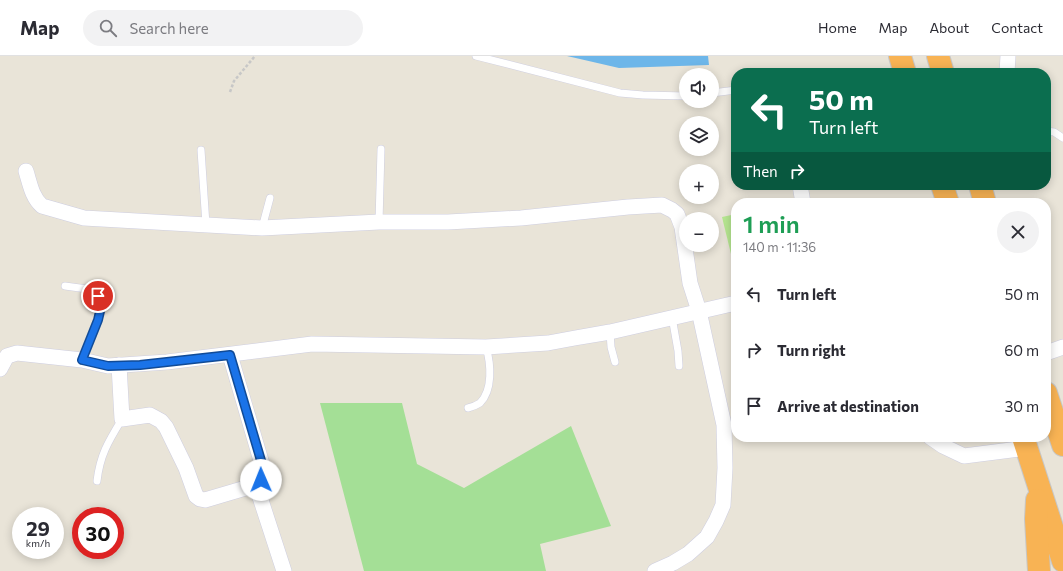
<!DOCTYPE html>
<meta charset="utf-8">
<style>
body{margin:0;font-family:Commissioner,sans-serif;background:#f2f2f3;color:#2b2b33;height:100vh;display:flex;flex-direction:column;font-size:15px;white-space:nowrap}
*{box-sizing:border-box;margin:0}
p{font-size:13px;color:#7c7c81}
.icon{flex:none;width:22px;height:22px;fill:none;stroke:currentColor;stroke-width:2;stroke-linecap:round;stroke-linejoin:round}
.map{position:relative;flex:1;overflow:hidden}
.side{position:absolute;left:731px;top:142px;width:320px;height:244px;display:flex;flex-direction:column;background:#fff;border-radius:16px;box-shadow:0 2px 10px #0003}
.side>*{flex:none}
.hud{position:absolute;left:731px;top:12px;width:320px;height:122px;border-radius:16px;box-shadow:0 2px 10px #0003;background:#0b6e4f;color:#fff;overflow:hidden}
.fabs{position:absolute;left:679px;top:12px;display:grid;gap:8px}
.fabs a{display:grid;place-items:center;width:40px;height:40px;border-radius:50%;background:#fff;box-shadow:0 2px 10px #0003;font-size:20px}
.speed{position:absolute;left:12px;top:451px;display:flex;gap:8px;font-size:20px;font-weight:700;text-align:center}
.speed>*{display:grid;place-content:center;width:52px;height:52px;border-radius:50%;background:#fff;box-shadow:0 2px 10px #0003;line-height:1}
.speed small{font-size:10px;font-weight:400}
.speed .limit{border:6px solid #d22;background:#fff;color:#111}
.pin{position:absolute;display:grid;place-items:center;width:34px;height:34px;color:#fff;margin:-17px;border:2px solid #fff;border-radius:50%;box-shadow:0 1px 4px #0007}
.me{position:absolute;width:44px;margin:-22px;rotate:359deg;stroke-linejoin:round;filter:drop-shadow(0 0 3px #0008)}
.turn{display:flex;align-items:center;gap:14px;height:84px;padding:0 12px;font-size:18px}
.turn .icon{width:52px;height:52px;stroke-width:2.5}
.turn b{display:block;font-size:28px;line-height:34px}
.then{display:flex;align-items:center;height:38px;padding:0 12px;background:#0003;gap:8px;font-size:15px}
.round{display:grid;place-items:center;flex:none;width:42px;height:42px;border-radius:21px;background:#f2f2f3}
.headline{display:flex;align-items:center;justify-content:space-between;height:68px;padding:0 12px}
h1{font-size:24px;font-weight:600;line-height:30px;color:#1e9e55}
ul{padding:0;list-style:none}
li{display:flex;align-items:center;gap:12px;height:56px;padding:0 12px}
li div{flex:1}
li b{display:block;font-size:15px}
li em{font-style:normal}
header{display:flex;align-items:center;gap:24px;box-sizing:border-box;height:56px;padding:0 20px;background:#fff;border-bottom:1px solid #e1e1e2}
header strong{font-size:19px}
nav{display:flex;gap:22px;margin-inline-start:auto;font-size:14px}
.search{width:280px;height:36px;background:#f2f2f3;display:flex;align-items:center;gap:10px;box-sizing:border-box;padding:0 14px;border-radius:22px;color:#7c7c81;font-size:15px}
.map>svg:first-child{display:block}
</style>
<header>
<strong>Map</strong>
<div class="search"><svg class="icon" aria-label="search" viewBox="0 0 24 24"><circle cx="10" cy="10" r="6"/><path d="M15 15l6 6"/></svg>Search here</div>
<nav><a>Home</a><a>Map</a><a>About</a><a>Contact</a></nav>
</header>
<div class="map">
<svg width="1063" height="515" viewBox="0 0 1063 515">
<rect width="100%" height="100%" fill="#e9e4d8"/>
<!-- green -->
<polygon fill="#a4df96" points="320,347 402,347 417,408 464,432 571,370 611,470 540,488 546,515 364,515"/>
<!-- pitch -->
<polygon fill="#b6e691" points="736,158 736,196 731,198 722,161"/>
<!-- water -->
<polygon fill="#6db6e9" points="567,0 708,0 709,9 619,12"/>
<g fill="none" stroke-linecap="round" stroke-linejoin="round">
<!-- lane casing -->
<g stroke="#cecee0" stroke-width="8">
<g id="lane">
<polyline points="476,0 620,37 643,39 686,40"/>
<polyline points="712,37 736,34"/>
<polyline points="1046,75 1054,76 1063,82"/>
<polyline points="201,94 206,169"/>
<polyline points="379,166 381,93"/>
<polyline points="262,172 270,142"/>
<polyline points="65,230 87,233 98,240 101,251 98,264 82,304"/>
<polyline points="672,261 678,295 679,310"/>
<polyline points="610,276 611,291 615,306"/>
<path d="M 468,352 C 472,351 477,349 480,347 C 493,334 491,308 486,291"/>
<path d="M 97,425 C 100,399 108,386 122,363"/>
</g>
</g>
<!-- street casing -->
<g stroke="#cecee0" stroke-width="16">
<g id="street">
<polyline points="1007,17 1008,0"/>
<path d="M 26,115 C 30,128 32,141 42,150 L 84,162 L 262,172 L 379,166 L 448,166 L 521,162 L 628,151 L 662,149 L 672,154 L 677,158 L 682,171 L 690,227 L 699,255 L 724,369 L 725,412 L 723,449 L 716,465 L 707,481 L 688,498 L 673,507 L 655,515"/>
<polyline points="800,129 803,147"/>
<polyline points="1046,297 1063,291"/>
<path d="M 119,309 L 122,363 L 150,359 L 161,365 L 166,371 L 186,412 L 196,440 L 200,443 L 205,444 L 256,429 C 263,422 263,418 262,408 L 230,299"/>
<polyline points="0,313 7,300 17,297 82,304 108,310 167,306 312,288 486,291 548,287 575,282 610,276 736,247"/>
<polyline points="930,381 943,390 964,400 1027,392"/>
<polyline points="256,429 284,515"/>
</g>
</g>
<!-- highway casing -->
<g stroke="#c7c7c7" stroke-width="24">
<g id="highway">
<polyline points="900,0 905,17"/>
<polyline points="938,0 943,17"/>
<polyline points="942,129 948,147"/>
<polyline points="980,129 985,147"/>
<polyline points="1046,337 1063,389"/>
<polyline points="1023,381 1063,505"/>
<polyline points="1037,444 1036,463 1039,515"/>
</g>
</g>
<!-- path -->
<polyline stroke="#c7c7c7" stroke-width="2.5" stroke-dasharray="3 2" stroke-linecap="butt" points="230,36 234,25 255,0"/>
<!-- lane -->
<use href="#lane" stroke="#fff" stroke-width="7"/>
<!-- street -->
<use href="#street" stroke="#fff" stroke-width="15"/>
<!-- highway -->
<use href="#highway" stroke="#f8b354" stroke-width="22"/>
</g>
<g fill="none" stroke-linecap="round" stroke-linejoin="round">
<!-- route casing -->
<g stroke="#114b97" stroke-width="10">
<polyline id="route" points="98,240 101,251 98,264 82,304 108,310 140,309 230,299 262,408 263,418 261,424"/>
</g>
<!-- route -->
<use href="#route" stroke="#1a73e8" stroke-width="7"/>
</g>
</svg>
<div class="fabs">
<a><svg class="icon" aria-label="sound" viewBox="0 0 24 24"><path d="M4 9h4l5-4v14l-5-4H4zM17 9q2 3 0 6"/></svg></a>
<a><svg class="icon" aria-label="layers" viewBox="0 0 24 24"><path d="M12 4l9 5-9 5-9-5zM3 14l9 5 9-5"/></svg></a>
<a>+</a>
<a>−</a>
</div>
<div class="speed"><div>29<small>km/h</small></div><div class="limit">30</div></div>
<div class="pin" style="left:98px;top:240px;background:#d93025"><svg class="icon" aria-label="arrive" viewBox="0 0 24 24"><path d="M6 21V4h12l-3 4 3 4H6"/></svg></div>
<svg class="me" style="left:261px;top:424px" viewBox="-20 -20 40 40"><circle r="19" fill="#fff"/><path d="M0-13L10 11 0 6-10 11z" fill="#1a73e8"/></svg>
<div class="hud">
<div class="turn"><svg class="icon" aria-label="left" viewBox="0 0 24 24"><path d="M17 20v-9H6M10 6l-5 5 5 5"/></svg><div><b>50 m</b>Turn left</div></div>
<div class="then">Then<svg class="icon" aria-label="right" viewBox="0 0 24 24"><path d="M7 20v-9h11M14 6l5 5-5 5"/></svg></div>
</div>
<section class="side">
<div class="headline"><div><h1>1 min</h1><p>140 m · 11:36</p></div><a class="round"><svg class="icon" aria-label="close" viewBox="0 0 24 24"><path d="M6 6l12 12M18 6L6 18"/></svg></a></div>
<ul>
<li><svg class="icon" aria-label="left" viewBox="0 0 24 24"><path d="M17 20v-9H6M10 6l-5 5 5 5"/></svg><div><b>Turn left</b></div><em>50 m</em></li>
<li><svg class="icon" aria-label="right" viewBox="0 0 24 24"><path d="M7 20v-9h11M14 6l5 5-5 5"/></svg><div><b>Turn right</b></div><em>60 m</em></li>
<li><svg class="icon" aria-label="arrive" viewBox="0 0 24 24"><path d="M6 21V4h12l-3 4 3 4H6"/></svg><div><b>Arrive at destination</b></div><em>30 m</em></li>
</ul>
</section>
</div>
